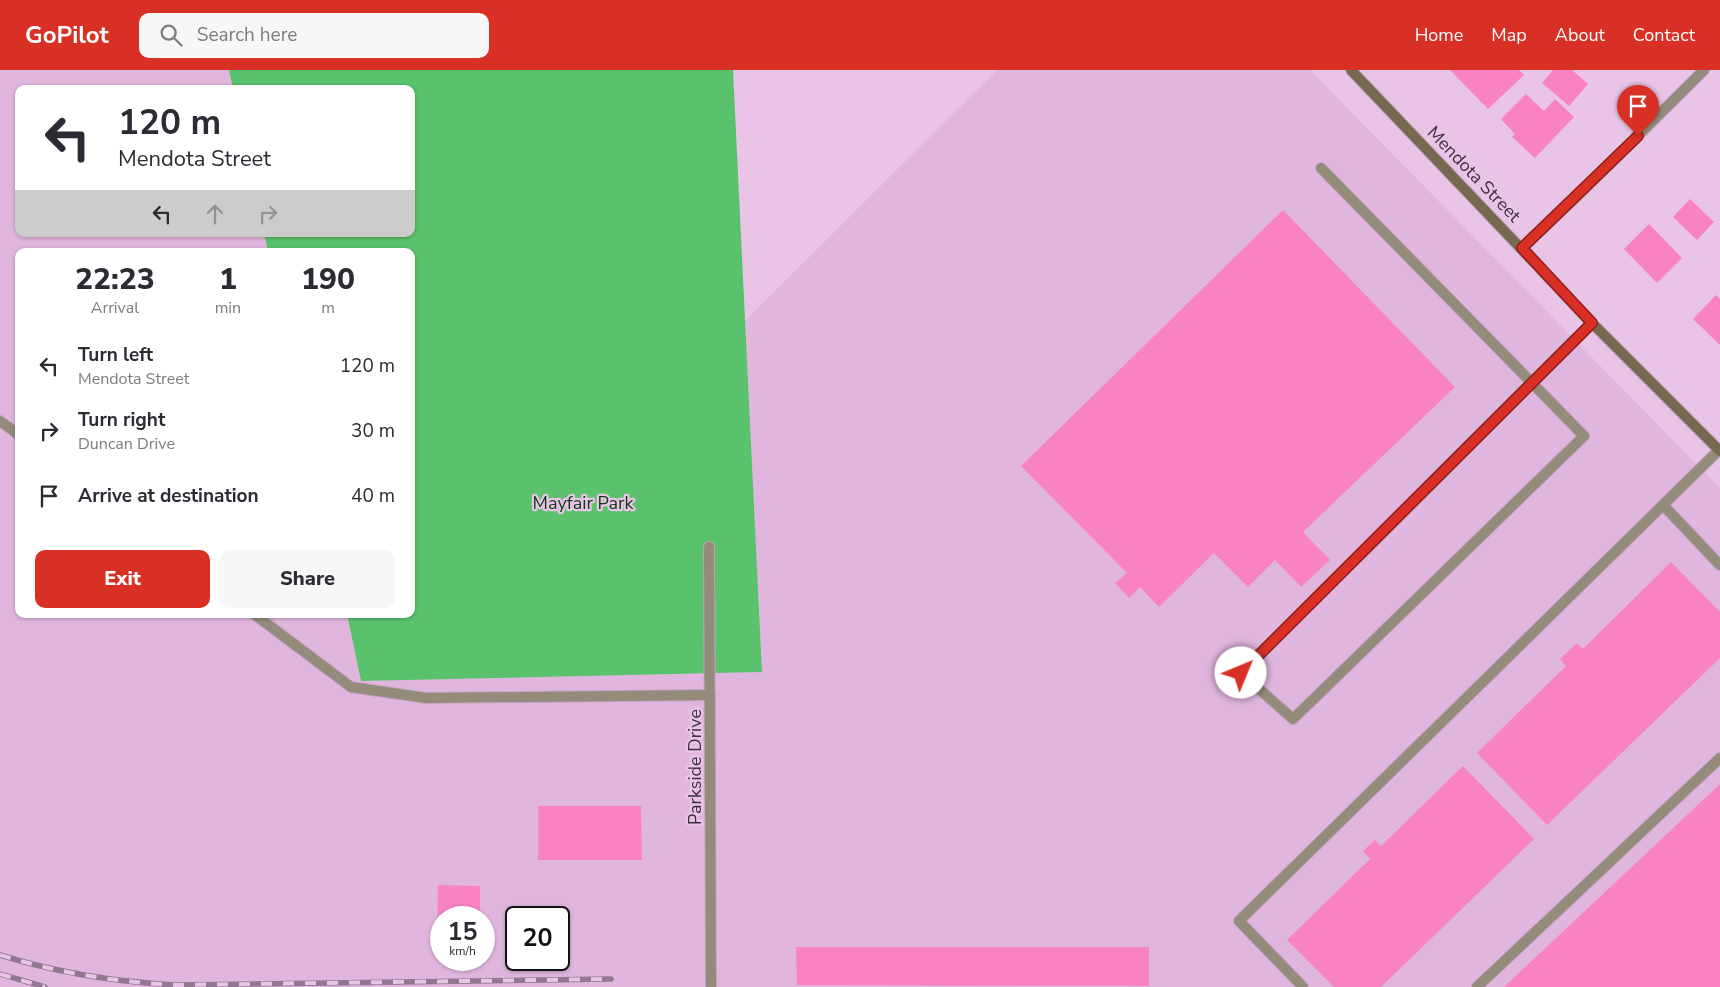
<!DOCTYPE html>
<style>
body{margin:0;font-family:"Nunito Sans",sans-serif;background:#f7f7f7;color:#2b2b33;height:100vh;display:flex;flex-direction:column;font-size:19px;white-space:nowrap}
*{box-sizing:border-box;margin:0}
p{font-size:16px;color:#7c7c81}
.icon{flex:none;width:28px;height:28px;fill:none;stroke:currentColor;stroke-width:2;stroke-linecap:round;stroke-linejoin:round}
.map{position:relative;flex:1;overflow:hidden}
.panel{position:absolute;left:15px;top:178px;width:400px;height:370px;display:flex;flex-direction:column;background:#fff;border-radius:10px;box-shadow:0 1px 4px #0004}
.panel>*{flex:none}
.banner{position:absolute;left:15px;top:15px;width:400px;height:152px;border-radius:10px;box-shadow:0 1px 4px #0004;background:#fff;color:#2b2b33;overflow:hidden}
.speed{position:absolute;left:430px;top:836px;display:flex;gap:10px;font-size:25px;font-weight:700;text-align:center}
.speed>*{display:grid;place-content:center;width:65px;height:65px;border-radius:50%;background:#fff;box-shadow:0 1px 4px #0004;line-height:1}
.speed small{font-size:12px;font-weight:400}
.speed .limit{border:2px solid #111;border-radius:8px;background:#fff;color:#111}
.pin{position:absolute;display:grid;place-items:center;width:42px;height:42px;color:#fff;margin:-51px -21px;border-radius:50% 50% 50% 0;rotate:-45deg;box-shadow:0 0 5px #0007}
.pin .icon{rotate:45deg}
.me{position:absolute;width:55px;margin:-28px;rotate:45deg;stroke-linejoin:round;filter:drop-shadow(0 0 4px #0008)}
.turn{display:flex;align-items:center;gap:18px;height:105px;padding:0 20px;font-size:22px}
.turn .icon{width:65px;height:65px;stroke-width:2.5}
.turn b{display:block;font-size:35px;line-height:42px}
.lanes{display:flex;align-items:center;height:48px;padding:0 20px;background:#0003;justify-content:center;gap:25px;direction:ltr}
.lanes .off{opacity:.35}
.eta{display:flex;justify-content:space-evenly;align-items:center;height:85px;text-align:center}
.eta b{font-size:30px;font-weight:800;line-height:35px}
.action{display:flex;gap:10px;margin-top:auto;padding:10px 20px}
.action a{flex:1;height:58px;border-radius:10px;background:#d93025;color:#fff;font-size:20px;font-weight:800;line-height:58px;text-align:center}
.action a+a{background:#f7f7f7;color:#2b2b33}
ul{padding:0;list-style:none}
li{display:flex;align-items:center;gap:15px;height:65px;padding:0 20px}
li div{flex:1}
li b{display:block;font-size:19px}
li em{font-style:normal}
header{display:flex;align-items:center;gap:30px;box-sizing:border-box;height:70px;padding:0 25px;background:#d93025;color:#fff}
header strong{font-size:24px}
nav{display:flex;gap:28px;margin-inline-start:auto;font-size:18px}
.search{width:350px;height:45px;background:#f7f7f7;display:flex;align-items:center;gap:12px;box-sizing:border-box;padding:0 18px;border-radius:10px;color:#7c7c81;font-size:19px}
.map>svg:first-child{display:block}
</style>
<header>
<strong>GoPilot</strong>
<div class="search"><svg class="icon" aria-label="search" viewBox="0 0 24 24"><circle cx="10" cy="10" r="6"/><path d="M15 15l6 6"/></svg>Search here</div>
<nav><a>Home</a><a>Map</a><a>About</a><a>Contact</a></nav>
</header>
<div class="map">
<svg width="1720" height="917" viewBox="0 0 1720 917">
<rect width="100%" height="100%" fill="#e9c4e7"/>
<!-- built -->
<path fill="#e0b6de" fill-rule="evenodd" d="M 0,0 L 229,0 L 233,19 L 19,19 L 19,164 L 264,164 L 268,181 L 19,181 L 19,544 L 347,544 L 361,611 L 762,602 L 745,251 L 997,0 L 1310,0 L 1720,418 L 1720,917 L 0,917 ZM 441,848 L 484,848 L 484,890 L 441,890 ZM 516,848 L 559,848 L 559,890 L 516,890 Z"/>
<!-- green -->
<polygon fill="#5ac26d" points="229,0 733,0 762,602 361,611 347,544 411,544 411,181 268,181 264,164 411,164 411,19 233,19"/>
<!-- building -->
<g fill="#f982c3">
<polygon points="1450,0 1519,0 1524,5 1488,39"/>
<polygon points="1553,0 1572,0 1588,14 1569,36 1542,13"/>
<polygon points="1526,24 1544,41 1555,29 1574,47 1535,88 1512,67 1515,64 1501,49"/>
<polygon points="1690,129 1714,152 1697,170 1673,147"/>
<polygon points="1283,140 1455,317 1303,462 1330,490 1301,517 1275,490 1248,517 1214,483 1159,537 1140,517 1129,528 1115,513 1127,503 1021,396"/>
<polygon points="1649,154 1682,188 1657,213 1624,179"/>
<polygon points="1716,225 1720,229 1720,275 1693,249"/>
<polygon points="1671,492 1720,542 1720,588 1547,755 1477,683 1566,596 1560,589 1577,573 1583,579"/>
<polygon points="1463,696 1534,769 1381,917 1334,917 1287,870 1370,789 1363,781 1375,770 1381,776"/>
<polygon points="1720,714 1720,917 1504,917"/>
<polygon points="538,736 641,736 642,790 538,790"/>
<polygon points="438,815 480,816 480,848 441,848 441,868 437,868"/>
<polygon points="796,877 1149,877 1149,916 797,915"/>
</g>
<g fill="none" stroke-linecap="round" stroke-linejoin="round">
<!-- lane casing -->
<g stroke="#c3a3c1" stroke-width="12">
<g id="lane">
<polyline points="1321,98 1584,366 1293,649 1241,603 1592,253"/>
<polyline points="0,351 19,365"/>
<polyline points="1663,435 1720,495"/>
<polyline points="254,544 351,617 426,628 710,625"/>
<polyline points="1303,917 1239,851 1719,380"/>
<polyline points="1477,917 1720,688"/>
</g>
</g>
<!-- street casing -->
<g stroke="#c3a3c1" stroke-width="12">
<g id="street">
<polyline points="1522,178 1571,132 1704,0"/>
<polyline points="709,477 711,917"/>
</g>
</g>
<!-- secondary casing -->
<g stroke="#c3a3c1" stroke-width="12">
<polyline id="secondary" points="1351,0 1592,253 1720,381"/>
</g>
<!-- lane -->
<use href="#lane" stroke="#938c7a" stroke-width="10"/>
<!-- street -->
<use href="#street" stroke="#938c7a" stroke-width="10"/>
<!-- secondary -->
<use href="#secondary" stroke="#756a4f" stroke-width="10"/>
<!-- rail casing -->
<g stroke="#91778f" stroke-width="5.5">
<g id="rail">
<path d="M 0,885 C 58,903 116,912 176,915 L 611,909"/>
<polyline points="0,904 45,917"/>
</g>
</g>
<!-- rail -->
<use href="#rail" stroke="#e9c4e7" stroke-width="4" stroke-dasharray="11" stroke-linecap="butt"/>
</g>
<g fill="none" stroke-linecap="round" stroke-linejoin="round">
<!-- route casing -->
<g stroke="#8d1f18" stroke-width="12">
<polyline id="route" points="1241,603 1592,253 1522,178 1638,66"/>
</g>
<!-- route -->
<use href="#route" stroke="#d93025" stroke-width="9"/>
</g>
<g text-anchor="middle" dominant-baseline="central" stroke-width="4.5" stroke-linejoin="round" paint-order="stroke">
<!-- street labels -->
<g font-size="18" fill="#3d2e3c" stroke="#e9c4e7">
<text transform="translate(1474 104) rotate(46)">Mendota Street</text>
<text transform="translate(695 697) rotate(-90)">Parkside Drive</text>
</g>
<!-- park labels -->
<g font-size="18" fill="#0d3917" stroke="#e9c4e7">
<text x="583" y="433">Mayfair Park</text>
</g>
</g>
</svg>
<div class="speed"><div>15<small>km/h</small></div><div class="limit">20</div></div>
<div class="pin" style="left:1638px;top:66px;background:#d93025"><svg class="icon" aria-label="arrive" viewBox="0 0 24 24"><path d="M6 21V4h12l-3 4 3 4H6"/></svg></div>
<svg class="me" style="left:1241px;top:603px" viewBox="-20 -20 40 40"><circle r="19" fill="#fff"/><path d="M0-13L10 11 0 6-10 11z" fill="#d93025"/></svg>
<div class="banner">
<div class="turn"><svg class="icon" aria-label="left" viewBox="0 0 24 24"><path d="M17 20v-9H6M10 6l-5 5 5 5"/></svg><div><b>120 m</b>Mendota Street</div></div>
<div class="lanes"><svg class="icon" aria-label="left" viewBox="0 0 24 24"><path d="M17 20v-9H6M10 6l-5 5 5 5"/></svg><svg class="icon off" aria-label="ahead" viewBox="0 0 24 24"><path d="M12 20V5M6 11l6-6 6 6"/></svg><svg class="icon off" aria-label="right" viewBox="0 0 24 24"><path d="M7 20v-9h11M14 6l5 5-5 5"/></svg></div>
</div>
<section class="panel">
<div class="eta">
<div><b>22:23</b><p>Arrival</p></div>
<div><b>1</b><p>min</p></div>
<div><b>190</b><p>m</p></div>
</div>
<ul>
<li><svg class="icon" aria-label="left" viewBox="0 0 24 24"><path d="M17 20v-9H6M10 6l-5 5 5 5"/></svg><div><b>Turn left</b><p>Mendota Street</p></div><em>120 m</em></li>
<li><svg class="icon" aria-label="right" viewBox="0 0 24 24"><path d="M7 20v-9h11M14 6l5 5-5 5"/></svg><div><b>Turn right</b><p>Duncan Drive</p></div><em>30 m</em></li>
<li><svg class="icon" aria-label="arrive" viewBox="0 0 24 24"><path d="M6 21V4h12l-3 4 3 4H6"/></svg><div><b>Arrive at destination</b></div><em>40 m</em></li>
</ul>
<div class="action"><a>Exit</a><a>Share</a></div>
</section>
</div>
